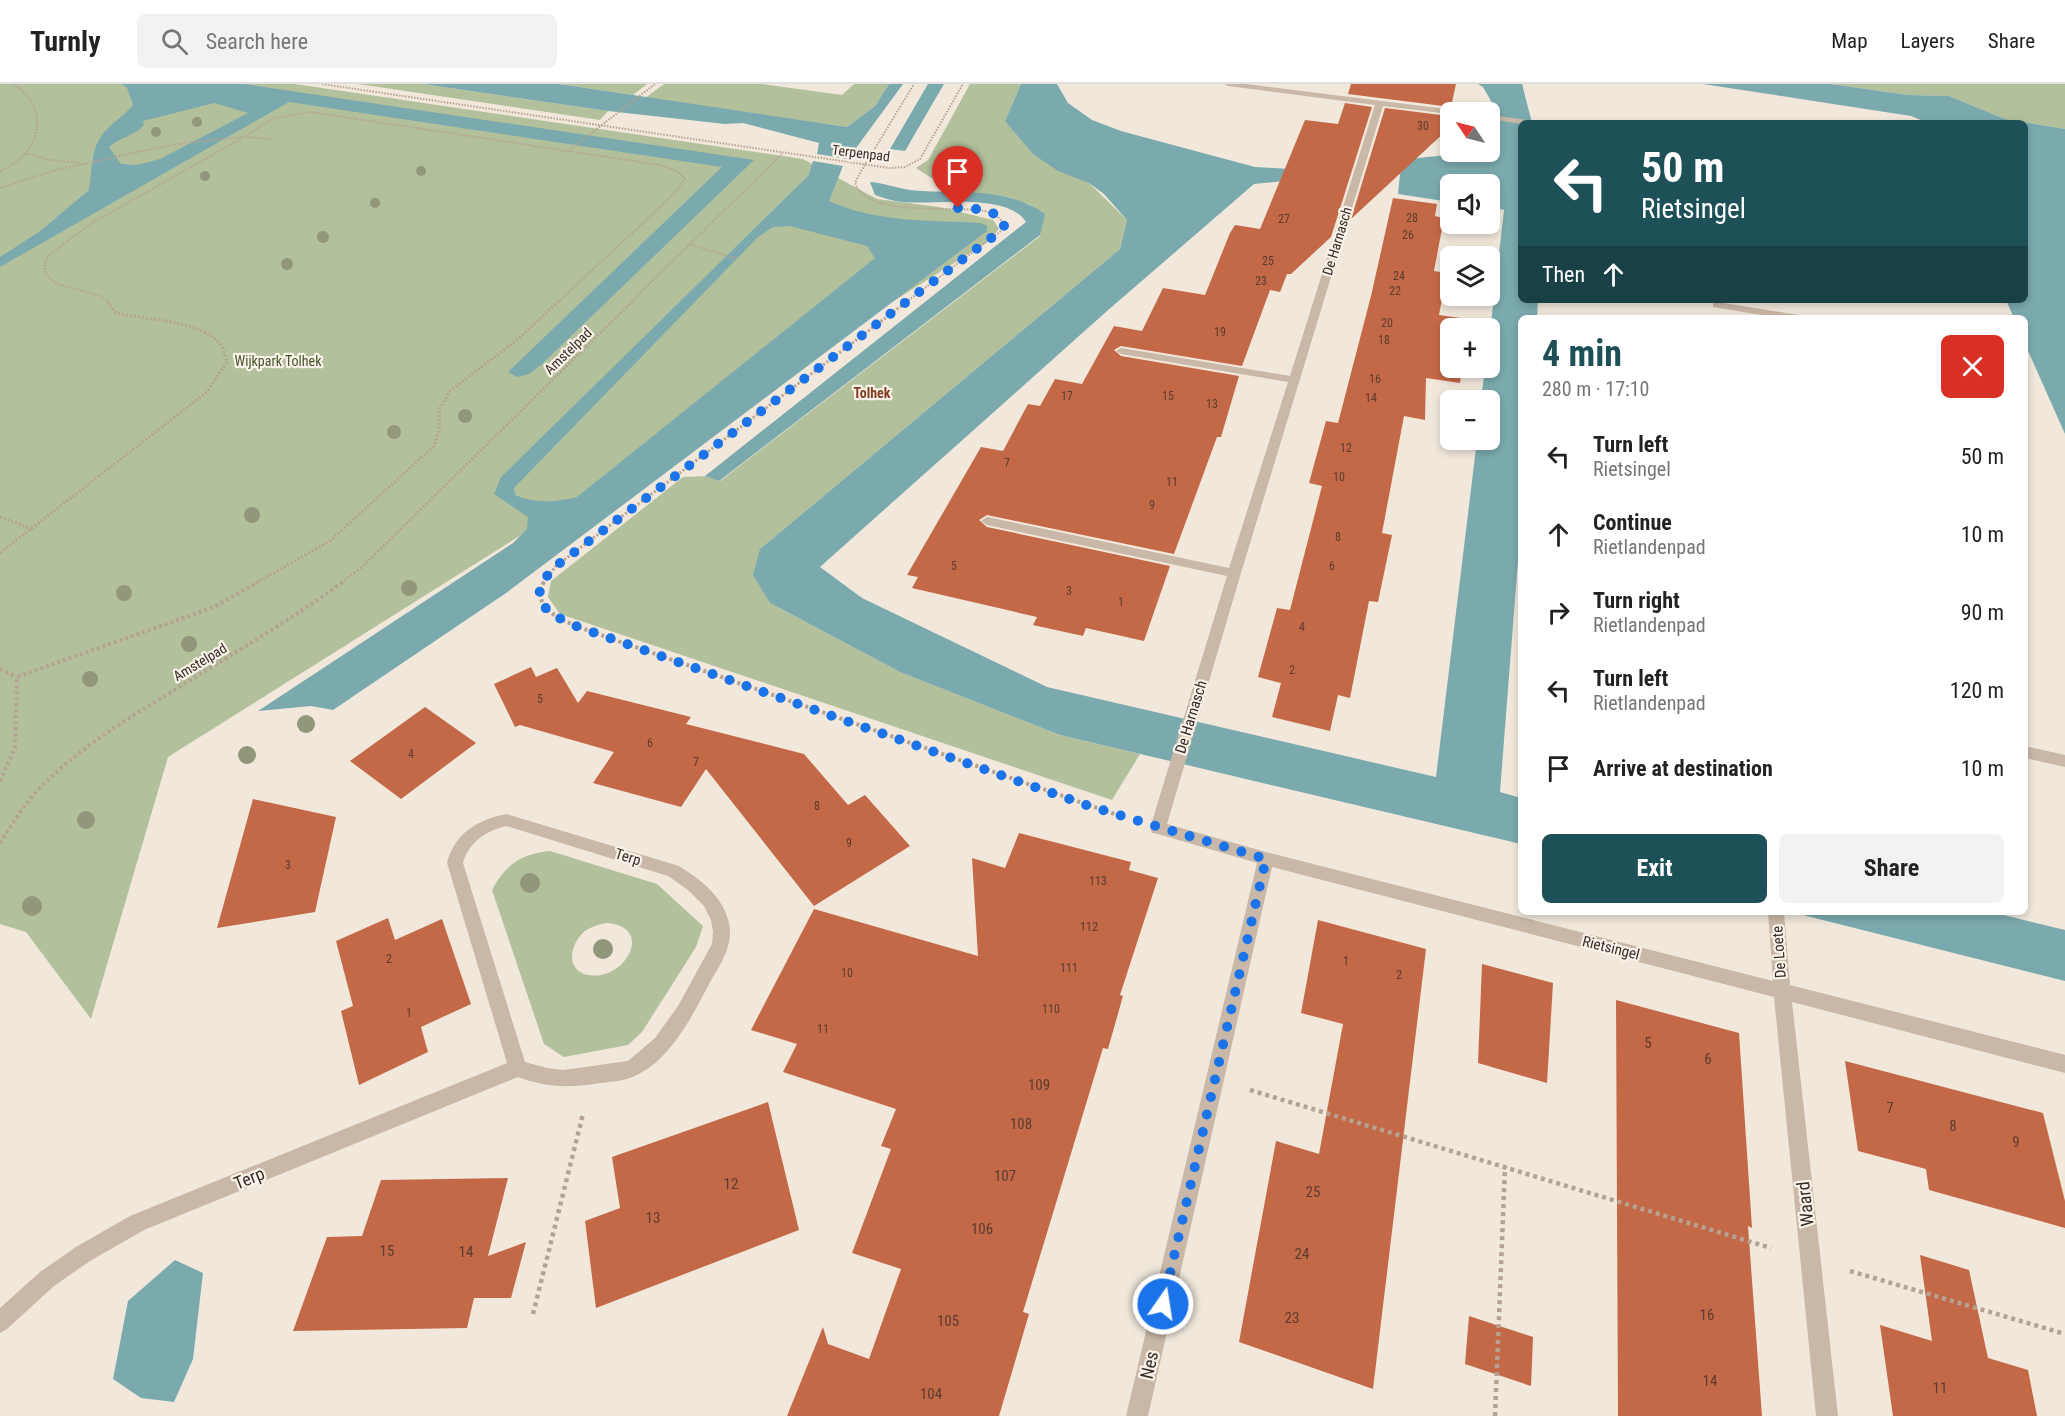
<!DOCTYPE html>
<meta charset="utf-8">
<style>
body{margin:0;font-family:"Roboto Condensed",sans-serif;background:#f2f2f2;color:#222;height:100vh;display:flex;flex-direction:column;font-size:22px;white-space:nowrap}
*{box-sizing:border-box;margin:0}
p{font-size:20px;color:#767676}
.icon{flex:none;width:33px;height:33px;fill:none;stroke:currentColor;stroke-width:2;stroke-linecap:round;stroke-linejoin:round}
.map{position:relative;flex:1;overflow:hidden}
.side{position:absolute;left:1518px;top:231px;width:510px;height:600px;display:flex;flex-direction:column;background:#fff;border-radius:9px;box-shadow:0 3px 9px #0003}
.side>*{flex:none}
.hud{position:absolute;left:1518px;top:36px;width:510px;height:183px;border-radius:9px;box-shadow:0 3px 9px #0003;background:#1e5157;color:#fff;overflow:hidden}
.needle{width:39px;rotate:305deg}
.tools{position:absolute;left:1440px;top:18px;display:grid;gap:12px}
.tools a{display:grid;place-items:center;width:60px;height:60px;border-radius:9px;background:#fff;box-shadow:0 3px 9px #0003;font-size:30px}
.pin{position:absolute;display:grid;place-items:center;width:51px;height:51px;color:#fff;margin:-62px -26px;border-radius:50% 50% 50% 0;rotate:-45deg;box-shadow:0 0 6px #0007}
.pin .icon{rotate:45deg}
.me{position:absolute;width:66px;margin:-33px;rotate:13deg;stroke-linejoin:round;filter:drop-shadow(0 0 4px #0008)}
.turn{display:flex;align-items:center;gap:21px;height:126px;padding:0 24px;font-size:27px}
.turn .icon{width:78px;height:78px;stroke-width:2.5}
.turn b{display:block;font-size:42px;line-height:51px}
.then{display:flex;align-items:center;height:57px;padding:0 24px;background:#0003;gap:12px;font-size:22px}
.round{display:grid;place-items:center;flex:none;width:63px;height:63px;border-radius:9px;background:#f2f2f2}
.headline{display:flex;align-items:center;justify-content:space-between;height:102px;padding:0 24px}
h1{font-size:36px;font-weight:700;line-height:45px;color:#1e5157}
.button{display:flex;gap:12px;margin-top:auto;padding:12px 24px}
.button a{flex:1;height:69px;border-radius:9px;background:#1e5157;color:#fff;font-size:24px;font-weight:700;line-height:69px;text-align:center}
.button a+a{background:#f2f2f2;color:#222}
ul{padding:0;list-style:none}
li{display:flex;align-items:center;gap:18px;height:78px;padding:0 24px}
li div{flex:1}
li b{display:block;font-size:22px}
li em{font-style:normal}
header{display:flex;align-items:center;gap:36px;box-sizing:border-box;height:84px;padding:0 30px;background:#fff;border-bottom:2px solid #e0e0e0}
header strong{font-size:28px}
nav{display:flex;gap:33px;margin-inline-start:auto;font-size:21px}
.search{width:420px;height:54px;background:#f2f2f2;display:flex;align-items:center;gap:15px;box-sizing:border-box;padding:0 21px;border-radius:9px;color:#767676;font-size:22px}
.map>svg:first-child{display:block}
</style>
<header>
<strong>Turnly</strong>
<div class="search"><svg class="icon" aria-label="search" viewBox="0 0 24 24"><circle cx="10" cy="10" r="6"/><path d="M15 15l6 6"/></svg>Search here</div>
<nav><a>Map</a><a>Layers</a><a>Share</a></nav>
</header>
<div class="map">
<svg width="2065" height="1332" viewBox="0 0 2065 1332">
<rect width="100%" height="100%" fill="#f1e8db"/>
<!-- green -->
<g fill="#b3c09c" fill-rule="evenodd">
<polygon points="0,0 295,0 803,75 877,115 939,123 993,136 999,145 986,159 168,673 91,935 26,848 0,840"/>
<polygon points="358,0 423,0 608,27 600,36"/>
<polygon points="559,0 647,0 633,11"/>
<polygon points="664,0 762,0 842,11 854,0 889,0 875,22 847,43 645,14"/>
<polygon points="970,0 1021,0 1005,37 1079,94 1089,99 1127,136 1120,165 760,465 770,519 900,588 1060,651 1140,670 1112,716 560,530 548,513 551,497 683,393 705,392 720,397 1040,152 1031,121 1008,113 953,108 916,84 928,76"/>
<polygon points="1831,0 2065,0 2065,45 2005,35 1949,12 1908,11"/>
<path d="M 550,767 L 657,800 L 703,842 L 696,863 L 642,948 L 628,961 L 564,973 L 544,960 L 492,806 C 506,780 521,770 550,767 ZM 606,839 C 656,842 625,898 588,891 C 563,886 571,855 588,845 C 594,842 600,840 606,839 Z"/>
</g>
<!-- water -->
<g fill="#7baaae" fill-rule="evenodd">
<path d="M 122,0 L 244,0 L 754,76 L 542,280 L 529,290 L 517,293 L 508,288 L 722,83 L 289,18 L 0,183 L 0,173 L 39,148 L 89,106 C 92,89 91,65 102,51 C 110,40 124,32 133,21 L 127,4 ZM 214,19 L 248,29 L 160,75 L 137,81 L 121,80 L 109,63 C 120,53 134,52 144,41 L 143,37 Z"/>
<polygon points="423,0 559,0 847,43 875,22 889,0 903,0 848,75 817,70 819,59 743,39 725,40 608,27"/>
<polygon points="928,0 944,0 905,67 890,65"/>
<path d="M 1021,0 L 1057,0 L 1068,19 L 1092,36 L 1121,47 L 1255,83 L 1307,86 L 1305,95 L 1254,100 L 1107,227 L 820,483 L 862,514 L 1047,603 L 1436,693 L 1477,356 L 1490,356 L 1490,316 L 1481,316 L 1485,284 L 1490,284 L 1490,248 L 1504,126 L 1490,123 L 1490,100 L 1450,100 L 1450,118 L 1398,110 L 1400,90 L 1406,75 C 1435,73 1460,68 1490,68 L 1490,38 L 1495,24 L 1483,3 L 1478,0 L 1522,0 L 1532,39 L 1521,39 L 1521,216 L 1538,216 L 1537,234 L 1521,234 L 1521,438 L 1500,708 L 1521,714 L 1521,760 L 1060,651 L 900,588 L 770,519 L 753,491 L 760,465 L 1120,165 L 1127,136 L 1104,110 L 1089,99 L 1058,87 L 1033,70 L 1005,37 Z"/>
<polygon points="1703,0 1831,0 1908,11 1949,12 2005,35 2065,45 2065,350 2025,260 2025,234 2014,234 2006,216 2025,216 2025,39 1928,39 1911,32"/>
<path d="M 813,77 L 843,82 L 829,117 C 879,139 927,136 981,139 L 987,142 L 987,147 L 506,509 L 333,626 L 311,622 L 258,627 L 513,459 L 527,445 L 528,433 L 494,410 L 501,393 L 809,91 ZM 790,142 L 867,162 L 875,174 L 577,413 C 556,418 536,420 515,411 L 514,404 L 758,153 L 773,143 Z"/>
<path d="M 870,98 C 885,99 896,104 910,106 C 956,111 1005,101 1045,130 L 1040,151 L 719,397 L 705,392 L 1026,138 C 1007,108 935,121 902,118 C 893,117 883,114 875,111 Z"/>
<polygon points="1791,828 1991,828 2065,846 2065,897"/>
<polygon points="175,1176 203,1189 193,1275 174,1318 141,1314 113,1295 128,1217"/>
</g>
<!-- building -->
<g fill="#c46947">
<polygon points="1351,0 1456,0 1451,23 1348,10"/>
<polygon points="1345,19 1372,23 1331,153 1291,190 1287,190 1280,208 1270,206 1242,282 1121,262 1114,266 1121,272 1239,292 1221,353 1217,353 1174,470 987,431 979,436 987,443 1170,482 1144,557 1086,544 1083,552 1033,541 1037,533 912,504 918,493 907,491 981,363 1003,367 1028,320 1040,322 1055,295 1082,300 1114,242 1142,247 1163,204 1205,211 1230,149 1235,141 1260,145 1305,36 1338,40"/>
<polygon points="1385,24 1449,32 1446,47 1351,135"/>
<polygon points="1393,114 1437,120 1435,132 1444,134 1434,187 1447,189 1439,231 1468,235 1467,244 1450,244 1450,284 1462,284 1460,299 1426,294 1425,336 1404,332 1382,449 1392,451 1378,518 1369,517 1350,614 1338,611 1330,647 1272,633 1281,599 1258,593 1277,524 1290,526 1322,402 1309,399 1326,337 1338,339 1371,212"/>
<polygon points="531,583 536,593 557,584 578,619 587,607 691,633 686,640 804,670 848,721 865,711 910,762 814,822 706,685 681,723 593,699 614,668 520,641 515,643 494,600"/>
<polygon points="425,623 476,659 401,715 350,677"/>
<polygon points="253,715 336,733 315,828 217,844"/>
<polygon points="1019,749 1131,778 1129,786 1158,794 1120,911 1123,912 1108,965 1103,964 1023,1228 1029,1230 999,1332 787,1332 823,1243 828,1260 869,1275 901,1185 852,1169 891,1065 881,1062 896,1025 783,988 797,960 751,946 814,825 978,872 972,774 1005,784"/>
<polygon points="388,834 395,856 442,835 471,920 421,943 428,968 359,1001 341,927 353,922 336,857"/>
<polygon points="1318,836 1426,865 1373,1305 1239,1258 1276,1057 1319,1070 1343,940 1301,929"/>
<polygon points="1482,880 1553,899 1547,999 1478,979"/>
<polygon points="1616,916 1739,949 1752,1144 1748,1142 1762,1332 1618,1332"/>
<polygon points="1845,977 2043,1029 2065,1117 2065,1144 1929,1106 1926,1085 1858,1067"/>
<polygon points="768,1018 799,1146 596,1224 585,1137 620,1124 612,1073"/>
<polygon points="508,1094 488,1172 526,1158 511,1214 474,1214 467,1244 293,1247 327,1153 362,1152 381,1096"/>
<polygon points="1920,1171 1969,1186 1988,1274 2028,1286 2037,1332 1893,1332 1880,1241 1932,1257"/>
<polygon points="1469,1232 1533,1253 1531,1302 1465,1280"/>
</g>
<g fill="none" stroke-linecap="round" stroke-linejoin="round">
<!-- path-far3 -->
<g stroke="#b5a292" stroke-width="2" stroke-dasharray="1.5 1.5" stroke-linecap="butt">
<polyline points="322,0 889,84 905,83 920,75 963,0"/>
<polyline points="568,67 655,0"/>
<polyline points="26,69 49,76 81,79"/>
<path d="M 0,88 C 8,83 17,78 23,72 C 46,47 40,16 13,0"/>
<polyline points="0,104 53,87 132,69 183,59 244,53 274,34 311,28 660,81 677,87 685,95 673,111 558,218"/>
<polyline points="692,161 737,175"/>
<polyline points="109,218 100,212 55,199 46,190 44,182 49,171 92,139 244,53 273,55"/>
<polyline points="631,218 783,69"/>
<path d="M 906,218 L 1001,147 L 1005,140 L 996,131 L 985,127 C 954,121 866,134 855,99 L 860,89 L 914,0"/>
</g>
<!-- path-far2 -->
<g stroke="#b5a292" stroke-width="3" stroke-dasharray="2 2" stroke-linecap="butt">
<polyline points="0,433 32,445"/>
<path d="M 0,469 L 207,308 L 227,278 C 225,272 224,265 220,260 C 201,236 145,236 116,229 L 107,217"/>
<polyline points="256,499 330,457 434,362 440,342 439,326 450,307 518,255 559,217"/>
<polyline points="341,499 363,482 633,217"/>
<polyline points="543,499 556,482 908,217"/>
</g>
<!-- path-far1 -->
<g stroke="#b5a292" stroke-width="4" stroke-dasharray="3 3" stroke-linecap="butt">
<path d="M 544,498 C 530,524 562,536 581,544 L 1123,733"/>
<polyline points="0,585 17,593"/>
<polyline points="0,697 15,664 17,593 214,523 258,498"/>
<path d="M 0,759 C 11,741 23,723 37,707 C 76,666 125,636 173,607 C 230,571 288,538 343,498"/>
</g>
<!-- path -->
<g stroke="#b5a292" stroke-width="4.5" stroke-dasharray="4 4" stroke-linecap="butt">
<polyline points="1250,1006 1771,1164"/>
<polyline points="1850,1187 2065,1250"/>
<polyline points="533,1230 583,1030"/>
<polyline points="1495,1332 1505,1083"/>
</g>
<!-- minor -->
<g fill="#c9b8a7" fill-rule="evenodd">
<polygon points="1224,0 1247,0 1454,26 1458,28 1450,30 1383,22 1241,489 1167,740 1266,768 1773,897 1768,828 1784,828 1790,901 2065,971 2065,989 1792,918 1838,1332 1816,1332 1774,913 1272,783 1148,1332 1126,1332 1257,779 1158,750 1152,749 1150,744 1227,492 987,441 981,437 987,433 1229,484 1288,298 1121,270 1116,267 1121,264 1290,292 1375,21 1228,2"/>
<polygon points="1490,31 1536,37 1540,39 1521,40 1490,35"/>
<polygon points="1717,218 1799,231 1804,234 1779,234 1713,223 1713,219"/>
<polygon points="2025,662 2065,671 2065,683 2025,674"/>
<path d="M 506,730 L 679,782 C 701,796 723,812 729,839 C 734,863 719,882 708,902 C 690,936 668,980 630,994 C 618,998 606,998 594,1000 C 566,1004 545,1003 518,993 L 144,1146 L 90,1177 L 54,1202 L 7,1245 L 0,1249 L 0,1224 L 40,1188 L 76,1163 L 130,1132 L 507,979 L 447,779 C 455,749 477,736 506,730 ZM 506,742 L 668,792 L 688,806 L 704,822 L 711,836 L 713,848 L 712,860 L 678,922 L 655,954 L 628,977 L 563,986 L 547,984 L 525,978 L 463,779 C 469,758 486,747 506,742 Z"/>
</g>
</g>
<!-- trees -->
<g fill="#92977b">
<circle cx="197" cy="38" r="5"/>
<circle cx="156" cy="48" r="5"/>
<circle cx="421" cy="87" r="5"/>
<circle cx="205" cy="92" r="5"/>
<circle cx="375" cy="119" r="5"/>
<circle cx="323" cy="153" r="6"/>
<circle cx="287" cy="180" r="6"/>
<circle cx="465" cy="332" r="7"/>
<circle cx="394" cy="348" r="7"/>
<circle cx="252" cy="431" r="8"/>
<circle cx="409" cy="504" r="8"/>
<circle cx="124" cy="509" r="8"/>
<circle cx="189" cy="560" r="8"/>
<circle cx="90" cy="595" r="8"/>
<circle cx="306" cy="640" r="9"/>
<circle cx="247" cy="671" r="9"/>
<circle cx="86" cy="736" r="9"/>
<circle cx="530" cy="799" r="10"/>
<circle cx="32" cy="822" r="10"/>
<circle cx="603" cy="865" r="10"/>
</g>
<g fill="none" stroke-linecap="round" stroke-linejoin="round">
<!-- route -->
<path stroke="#1a73e8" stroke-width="10" stroke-dasharray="0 18" d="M 958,124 C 976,125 995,124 1005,140 L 1001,147 L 983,160 L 556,482 C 522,515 546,530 581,544 L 1089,722 L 1266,775 L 1163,1220"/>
</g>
<g text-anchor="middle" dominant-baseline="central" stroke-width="4.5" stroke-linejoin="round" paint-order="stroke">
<!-- number labels -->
<g font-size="12" fill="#5a3c30">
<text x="1423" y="42">30</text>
<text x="1412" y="134">28</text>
<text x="1284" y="135">27</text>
<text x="1408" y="151">26</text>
<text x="1268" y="177">25</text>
<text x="1399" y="192">24</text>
<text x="1261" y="197">23</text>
<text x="1395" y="207">22</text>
<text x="1387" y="239">20</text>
<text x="1220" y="248">19</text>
<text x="1384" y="256">18</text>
<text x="1375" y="295">16</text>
<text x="1067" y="312">17</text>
<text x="1168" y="312">15</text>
<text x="1371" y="314">14</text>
<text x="1212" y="320">13</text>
<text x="1346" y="364">12</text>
<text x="1007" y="379">7</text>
<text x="1339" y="393">10</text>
<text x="1172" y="398">11</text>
<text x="1152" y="421">9</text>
<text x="1338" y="453">8</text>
<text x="954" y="482">5</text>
<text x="1332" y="482">6</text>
<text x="1069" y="507">3</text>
<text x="1121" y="518">1</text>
<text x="1302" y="543">4</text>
<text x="1292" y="586">2</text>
<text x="540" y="615">5</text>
<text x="650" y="659">6</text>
<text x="411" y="670">4</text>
<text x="696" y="678">7</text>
<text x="817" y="722">8</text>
<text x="849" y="759">9</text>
<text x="288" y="781">3</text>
<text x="1098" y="797">113</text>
<text x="1089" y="843">112</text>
<text x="389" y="875">2</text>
<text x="1346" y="877">1</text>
<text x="1069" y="884">111</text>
<text x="847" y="889">10</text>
<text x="1399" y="891">2</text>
<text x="1051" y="925">110</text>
<text x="409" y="929">1</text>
<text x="823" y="945">11</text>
</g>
<!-- far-street labels -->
<g font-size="14" fill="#362d28" stroke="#f9f2e8">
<text transform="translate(861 69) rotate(7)">Terpenpad</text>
<text transform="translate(1337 157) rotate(-73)">De Harnasch</text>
<text transform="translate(568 267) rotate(-44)">Amstelpad</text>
<text transform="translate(200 578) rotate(-31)">Amstelpad</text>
</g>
<!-- far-park labels -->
<g font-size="14" fill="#44542c" stroke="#f9f2e8">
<text x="278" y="277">Wijkpark Tolhek</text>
</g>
<!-- far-neighbourhood labels -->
<g font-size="14" font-weight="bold" fill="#833c22" stroke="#f9f2e8">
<text x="872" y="309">Tolhek</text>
</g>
<!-- street labels -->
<g font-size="15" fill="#362d28" stroke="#f9f2e8">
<text transform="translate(1191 633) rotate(-73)">De Harnasch</text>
<text transform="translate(628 773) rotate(17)">Terp</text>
<text transform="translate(1611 864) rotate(14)">Rietsingel</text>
<text transform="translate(1779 868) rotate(-94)">De Loete</text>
</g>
<!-- near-number labels -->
<g font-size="15" fill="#5a3c30">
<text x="1648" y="959">5</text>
<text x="1708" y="975">6</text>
<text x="1039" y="1001">109</text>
<text x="1890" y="1024">7</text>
<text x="1021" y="1040">108</text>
<text x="1953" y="1042">8</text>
<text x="2016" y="1058">9</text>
<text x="1005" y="1092">107</text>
<text x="731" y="1100">12</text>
<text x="1313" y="1108">25</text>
<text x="653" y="1134">13</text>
<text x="982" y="1145">106</text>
<text x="387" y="1167">15</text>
<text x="466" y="1168">14</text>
<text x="1302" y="1170">24</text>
<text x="1707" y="1231">16</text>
<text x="1292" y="1234">23</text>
<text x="948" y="1237">105</text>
<text x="1710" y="1297">14</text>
<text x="1940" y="1304">11</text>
<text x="931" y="1310">104</text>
</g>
<!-- near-street labels -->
<g font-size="18" fill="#362d28" stroke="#f9f2e8">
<text transform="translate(249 1094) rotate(-22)">Terp</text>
<text transform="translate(1805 1120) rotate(-96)">Waard</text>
<text transform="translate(1149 1281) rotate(-77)">Nes</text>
</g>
</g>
</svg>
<div class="tools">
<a><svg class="needle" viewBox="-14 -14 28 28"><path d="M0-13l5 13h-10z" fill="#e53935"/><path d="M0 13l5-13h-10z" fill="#767676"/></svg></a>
<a><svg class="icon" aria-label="sound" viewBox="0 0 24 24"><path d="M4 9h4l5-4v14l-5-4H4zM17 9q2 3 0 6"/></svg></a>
<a><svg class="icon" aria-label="layers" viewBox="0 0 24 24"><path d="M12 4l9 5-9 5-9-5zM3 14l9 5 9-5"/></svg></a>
<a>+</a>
<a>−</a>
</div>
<div class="pin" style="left:958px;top:124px;background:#d93025"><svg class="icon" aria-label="arrive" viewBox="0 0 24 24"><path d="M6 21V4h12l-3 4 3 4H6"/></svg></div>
<svg class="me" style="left:1163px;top:1220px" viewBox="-20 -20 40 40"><circle r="17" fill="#1a73e8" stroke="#fff" stroke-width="3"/><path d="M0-11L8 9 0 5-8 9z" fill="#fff"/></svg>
<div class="hud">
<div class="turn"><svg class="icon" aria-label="left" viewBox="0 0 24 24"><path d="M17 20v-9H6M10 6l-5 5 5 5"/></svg><div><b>50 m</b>Rietsingel</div></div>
<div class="then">Then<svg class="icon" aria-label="ahead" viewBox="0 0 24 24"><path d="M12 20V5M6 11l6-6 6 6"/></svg></div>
</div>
<section class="side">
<div class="headline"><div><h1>4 min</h1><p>280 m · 17:10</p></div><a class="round" style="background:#d93025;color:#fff"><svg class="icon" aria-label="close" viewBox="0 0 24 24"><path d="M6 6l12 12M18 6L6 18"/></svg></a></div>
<ul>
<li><svg class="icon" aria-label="left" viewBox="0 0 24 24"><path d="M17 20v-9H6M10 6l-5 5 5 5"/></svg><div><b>Turn left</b><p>Rietsingel</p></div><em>50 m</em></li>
<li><svg class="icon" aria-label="ahead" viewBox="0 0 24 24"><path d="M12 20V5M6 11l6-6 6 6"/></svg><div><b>Continue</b><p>Rietlandenpad</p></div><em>10 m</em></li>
<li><svg class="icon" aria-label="right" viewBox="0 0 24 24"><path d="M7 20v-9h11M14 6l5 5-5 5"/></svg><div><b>Turn right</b><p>Rietlandenpad</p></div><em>90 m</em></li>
<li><svg class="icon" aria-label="left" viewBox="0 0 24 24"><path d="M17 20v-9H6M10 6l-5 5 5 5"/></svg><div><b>Turn left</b><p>Rietlandenpad</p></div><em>120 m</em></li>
<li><svg class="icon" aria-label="arrive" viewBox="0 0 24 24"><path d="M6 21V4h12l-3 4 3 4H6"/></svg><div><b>Arrive at destination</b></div><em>10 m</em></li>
</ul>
<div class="button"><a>Exit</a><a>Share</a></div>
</section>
</div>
